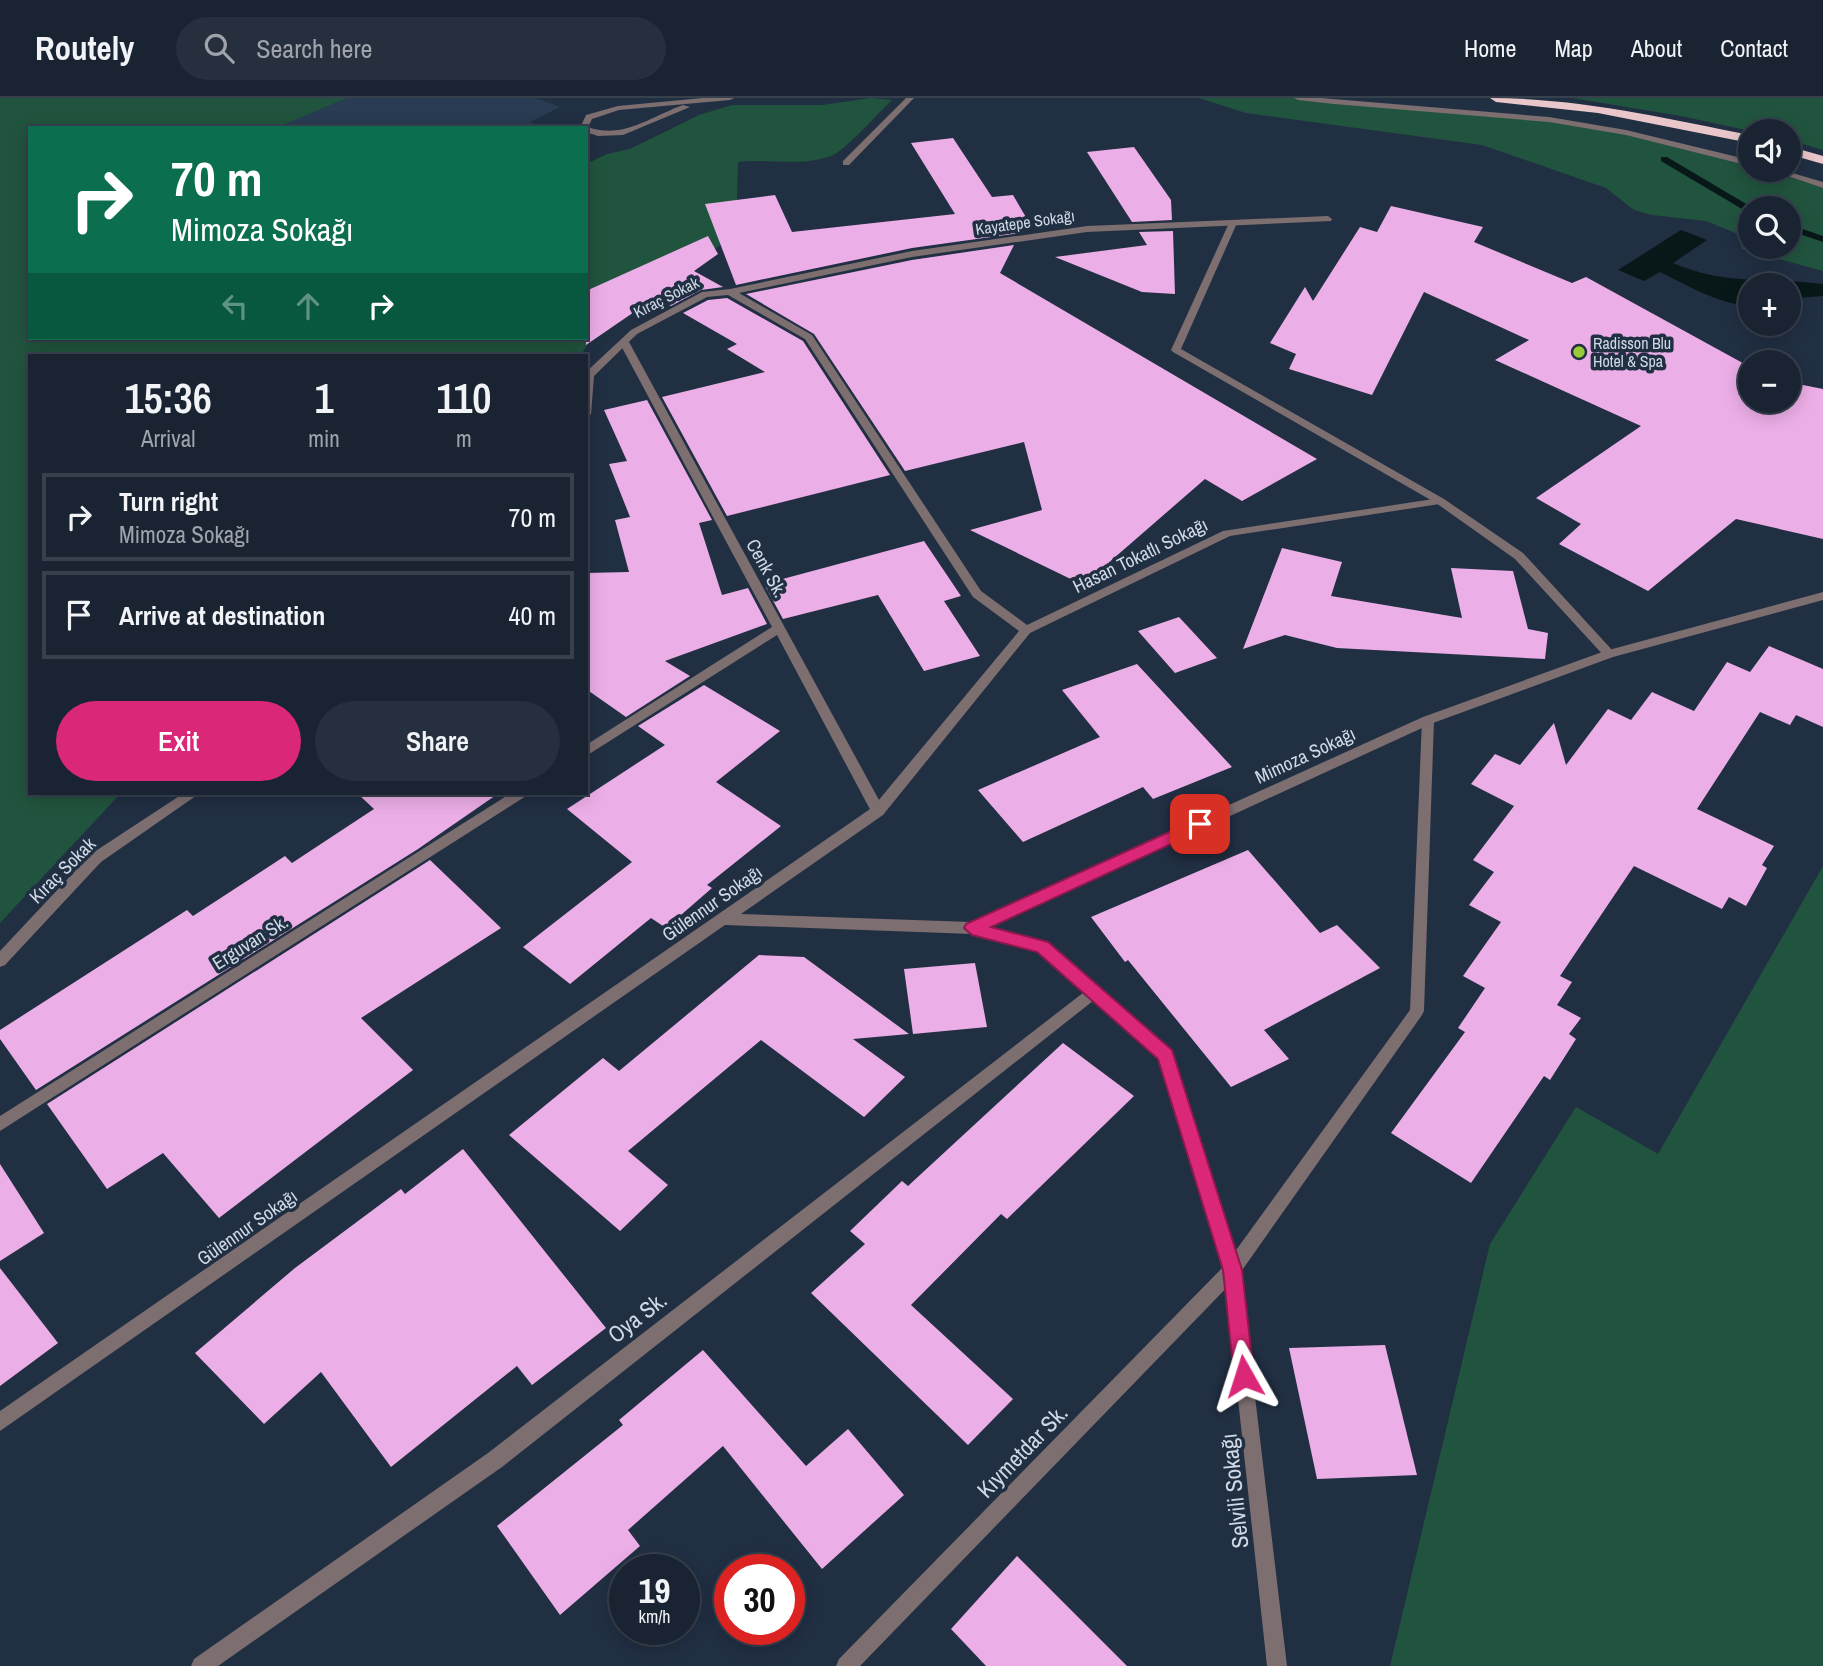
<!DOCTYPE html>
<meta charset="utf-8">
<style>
body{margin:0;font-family:"Archivo Narrow",sans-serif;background:#262f3e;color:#f1f3f6;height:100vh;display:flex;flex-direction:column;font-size:26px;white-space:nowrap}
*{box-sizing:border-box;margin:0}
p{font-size:23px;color:#9fa4ac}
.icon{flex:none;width:38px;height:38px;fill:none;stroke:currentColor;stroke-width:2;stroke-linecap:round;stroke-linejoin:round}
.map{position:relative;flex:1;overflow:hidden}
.sheet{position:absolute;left:28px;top:256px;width:560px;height:441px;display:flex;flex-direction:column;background:#192332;border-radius:0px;box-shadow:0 4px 18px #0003,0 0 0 2px #37404d}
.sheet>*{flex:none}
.hud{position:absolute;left:28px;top:28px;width:560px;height:214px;border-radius:0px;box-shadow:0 4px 18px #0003,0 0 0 2px #37404d;background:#0b6e4f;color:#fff;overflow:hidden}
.buttons{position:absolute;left:1738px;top:21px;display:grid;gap:14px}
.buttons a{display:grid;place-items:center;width:63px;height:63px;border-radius:50%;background:#192332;box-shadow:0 4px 18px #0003,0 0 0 2px #37404d;font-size:35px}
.speed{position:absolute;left:609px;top:1456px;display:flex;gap:14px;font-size:35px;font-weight:700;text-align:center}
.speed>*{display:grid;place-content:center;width:91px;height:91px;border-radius:50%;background:#192332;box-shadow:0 4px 18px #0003,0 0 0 2px #37404d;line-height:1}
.speed small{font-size:18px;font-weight:400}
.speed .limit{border:10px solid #d22;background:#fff;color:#111}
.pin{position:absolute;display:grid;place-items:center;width:60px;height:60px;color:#fff;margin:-30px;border-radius:14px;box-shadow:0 4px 10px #0006}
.me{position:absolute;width:77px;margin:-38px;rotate:354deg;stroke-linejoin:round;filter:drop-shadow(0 0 5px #0008)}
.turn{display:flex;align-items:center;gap:24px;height:147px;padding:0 28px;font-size:32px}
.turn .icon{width:91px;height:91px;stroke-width:2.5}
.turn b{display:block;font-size:49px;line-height:60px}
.lanes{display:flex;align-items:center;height:66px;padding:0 28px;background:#0003;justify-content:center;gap:35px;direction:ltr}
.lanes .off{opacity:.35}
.eta{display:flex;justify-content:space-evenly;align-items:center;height:119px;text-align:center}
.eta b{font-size:42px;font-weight:600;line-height:49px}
.button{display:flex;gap:14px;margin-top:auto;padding:14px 28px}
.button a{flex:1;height:80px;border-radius:42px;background:#db2777;color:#fff;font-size:28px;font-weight:600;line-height:80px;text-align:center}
.button a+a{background:#262f3e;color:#f1f3f6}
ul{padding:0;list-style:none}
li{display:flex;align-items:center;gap:21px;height:88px;margin:0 14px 10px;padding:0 14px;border:4px solid #37404d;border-radius:0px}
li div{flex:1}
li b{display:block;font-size:26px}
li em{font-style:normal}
header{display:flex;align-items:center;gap:42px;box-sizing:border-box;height:98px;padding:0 35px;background:#192332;border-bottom:2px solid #37404d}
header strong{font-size:33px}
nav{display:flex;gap:38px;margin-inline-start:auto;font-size:24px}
.search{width:490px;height:63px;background:#262f3e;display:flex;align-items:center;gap:18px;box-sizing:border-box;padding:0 24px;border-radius:38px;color:#9fa4ac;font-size:26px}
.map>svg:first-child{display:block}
</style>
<header>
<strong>Routely</strong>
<div class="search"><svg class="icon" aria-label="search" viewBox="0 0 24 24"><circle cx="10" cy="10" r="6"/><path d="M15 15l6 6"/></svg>Search here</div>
<nav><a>Home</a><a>Map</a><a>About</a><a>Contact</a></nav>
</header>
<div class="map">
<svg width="1823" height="1568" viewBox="0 0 1823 1568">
<rect width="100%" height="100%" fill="#212f43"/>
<!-- built -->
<polygon fill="#293c53" points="347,0 536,0 560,9 530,24 543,30 276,30"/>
<!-- green -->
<g fill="#21543e" fill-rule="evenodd">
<path d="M 0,0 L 347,0 L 276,30 L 30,30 L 30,240 L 586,240 L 586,66 L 607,56 L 630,51 L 699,17 L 732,7 L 822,7 L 871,0 L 892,2 C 879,14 845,53 831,58 C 802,69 768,60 738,64 L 736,136 L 595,234 L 581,257 L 30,257 L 30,695 L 121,695 L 0,825 Z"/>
<path d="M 1199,0 L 1315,0 L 1496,17 L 1610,30 L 1750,65 L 1750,72 L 1769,72 L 1823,90 L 1823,173 L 1742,151 L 1738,136 L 1706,123 L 1652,117 L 1634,112 L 1606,90 L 1482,47 L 1246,15 ZM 1750,110 L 1788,110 L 1788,149 L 1750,149 Z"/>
<polygon points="1572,0 1823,0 1823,52 1789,42 1788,33 1750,33 1681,18"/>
<polygon points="1823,768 1823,1568 1390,1568 1490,1146 1576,1009 1658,1056"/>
</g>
<!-- water -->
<path fill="#081717" d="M 1681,132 L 1707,142 L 1673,165 C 1727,188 1767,179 1823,186 L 1823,198 L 1799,200 L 1789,207 L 1788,187 L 1750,187 L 1750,208 C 1718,206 1689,188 1660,174 L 1644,183 L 1618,172 Z"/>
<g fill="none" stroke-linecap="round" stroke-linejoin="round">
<!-- stream -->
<g fill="#081717" fill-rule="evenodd">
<polygon points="1661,59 1667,59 1753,110 1750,110 1750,115 1747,114 1661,63"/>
<polygon points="1788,126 1823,138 1823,144 1788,132"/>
</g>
</g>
<!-- building -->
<g fill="#ecaee7">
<polygon points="953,40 992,99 1013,97 1027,121 1020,135 912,150 736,187 705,106 775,97 792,134 955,116 911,45"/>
<polygon points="1134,49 1171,102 1172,122 1132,124 1087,54"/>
<polygon points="1391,108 1483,129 1474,144 1572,185 1586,179 1750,269 1750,303 1788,303 1788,284 1823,291 1823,441 1736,421 1648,493 1559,446 1581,426 1536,400 1641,328 1495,262 1529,242 1424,194 1372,297 1289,271 1296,256 1270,245 1305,189 1313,203 1360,129 1377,134"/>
<polygon points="1173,133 1175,196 1142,194 1055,159 1147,147 1139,134"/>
<polygon points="708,138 718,156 694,173 723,189 701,192 671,208 656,199 586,247 586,193"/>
<polygon points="1014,147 1000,175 1317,361 1242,403 1205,381 1083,487 970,432 1042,412 1024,344 905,373 814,236 746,196 912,162"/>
<polygon points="727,200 803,243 890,377 727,418 662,299 765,274 727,251 737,246 683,215 708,202"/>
<polygon points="647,302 712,422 699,425 722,497 748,490 767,526 665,563 690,578 626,619 586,591 586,475 629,474 615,422 630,419 609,366 627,363 604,312"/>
<polygon points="924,443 961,498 944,503 980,558 924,573 878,497 783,521 764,486"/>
<polygon points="1282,450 1342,464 1331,498 1462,520 1451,470 1513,473 1528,531 1548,535 1545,561 1337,550 1285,537 1243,551"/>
<polygon points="1179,519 1217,560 1175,575 1138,533"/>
<polygon points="1769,548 1823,571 1823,629 1796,617 1790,627 1760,614 1697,711 1774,748 1762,767 1767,770 1746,808 1729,799 1722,811 1634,768 1560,878 1572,884 1557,907 1581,920 1569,936 1576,941 1550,982 1544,978 1471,1085 1391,1035 1465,934 1458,930 1485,890 1463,878 1501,824 1469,807 1494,774 1473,762 1514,708 1471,686 1495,656 1520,667 1554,625 1566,667 1608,611 1631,622 1652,594 1694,613 1727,564 1750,574"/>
<polygon points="1137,566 1232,669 1153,701 1143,689 1023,744 978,692 1100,639 1062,592"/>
<polygon points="704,587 780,633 716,684 781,728 707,787 712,790 666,830 651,820 570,886 523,849 632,764 567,711 665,647 638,628"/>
<polygon points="357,695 499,695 418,751 36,992 0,941 0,932 187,812 193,818 285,758 292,765 374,711"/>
<polygon points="1248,752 1320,835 1337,827 1380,870 1264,932 1289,961 1231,989 1128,862 1125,864 1091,819"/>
<polygon points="430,762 501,830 361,920 413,972 219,1120 163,1055 107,1091 47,1006"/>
<polygon points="759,857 804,859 909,936 853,941 905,979 864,1019 761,942 628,1053 668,1087 620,1133 509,1037 603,960 619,973"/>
<polygon points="975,865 987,929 913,936 904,871"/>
<polygon points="1063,945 1134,998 1007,1121 1001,1116 911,1207 1013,1301 968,1347 811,1195 865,1146 850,1133 902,1083 908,1088"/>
<polygon points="463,1051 606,1230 532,1287 517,1268 391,1369 321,1274 264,1326 195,1255 295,1170 401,1091 405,1096"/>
<polygon points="0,1066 44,1135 0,1163"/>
<polygon points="0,1170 58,1245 0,1288"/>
<polygon points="1385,1247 1417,1377 1317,1381 1289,1250"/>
<polygon points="703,1252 806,1368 848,1331 904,1397 822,1471 723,1348 628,1432 640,1448 560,1517 497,1428 623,1327 619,1322"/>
<polygon points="1017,1458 1127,1568 986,1568 951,1531"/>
</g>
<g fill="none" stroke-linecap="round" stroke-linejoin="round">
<!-- service -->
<g fill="#7d6e70" fill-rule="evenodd">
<path d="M 703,0 L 734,0 L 730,2 L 619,12 L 592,21 L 588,29 C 622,42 652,18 683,7 L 690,9 L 623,37 L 598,38 L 586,34 L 586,30 L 580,30 L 586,17 L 618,8 Z"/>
<polygon points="906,0 914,0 849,67 843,67 843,63"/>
<polygon points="1233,122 1237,125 1181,251 1444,401 1523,455 1613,553 1615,556 1613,559 1605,559 1515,461 1436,405 1173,254 1171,252 1229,125"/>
<polygon points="624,241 629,244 885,713 883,717 873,717 777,537 586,658 586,647 772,529 619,244"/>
<polygon points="1428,618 1434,622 1424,913 1422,917 1238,1178 860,1568 836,1568 839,1561 1226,1166 1410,912 1422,622"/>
<polygon points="511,695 528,695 526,698 0,1033 0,1018"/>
<polygon points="1093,889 1098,891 1100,895 1098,899 502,1369 218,1568 191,1568 194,1561 488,1355 1088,891"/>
</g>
<!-- minor -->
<g fill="#7d6e70" fill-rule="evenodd">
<polygon points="1328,118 1332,121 1331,123 1087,134 912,159 739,195 812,237 981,493 1027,527 1223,433 1440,400 1446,403 1440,406 1230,438 1030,535 883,717 741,816 971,824 1423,619 1605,553 1823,494 1823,502 1613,559 1433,625 988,829 1047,845 1171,952 1174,957 1240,1172 1287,1568 1267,1568 1224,1172 1159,961 1037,853 972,836 725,827 0,1333 0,1313 873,709 1019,533 973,499 805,241 728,197 707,199 637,236 594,278 591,316 586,319 586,274 631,232 702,194 730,191 912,153 1087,128"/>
<polygon points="184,695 200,695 101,764 5,867 0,869 0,853 91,756"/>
</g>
<!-- tertiary -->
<g fill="#7d6e70" fill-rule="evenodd">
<polygon points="1294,0 1321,0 1549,19 1626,32 1750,62 1750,68 1626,37 1549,24 1334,6 1298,2"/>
<polygon points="1770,72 1782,72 1823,84 1823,90"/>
</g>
<!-- motorway -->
<g fill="#e9c6ca" fill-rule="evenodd">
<path d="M 1490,0 C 1578,0 1664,20 1750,37 L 1750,45 L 1598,15 L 1496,4 Z"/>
<polygon points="1788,48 1823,58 1823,66 1788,56"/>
</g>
</g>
<!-- route -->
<polygon fill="#db2777" stroke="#8e194d" stroke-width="2" points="1200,720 1208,726 1206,730 991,829 1048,844 1172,952 1242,1172 1254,1278 1251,1284 1244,1287 1237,1284 1234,1278 1223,1172 1158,961 1037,854 972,837 964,830 966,826"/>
<!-- markers -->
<circle fill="#98cb37" stroke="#212f43" stroke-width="2.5" cx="1579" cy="254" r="7"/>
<g text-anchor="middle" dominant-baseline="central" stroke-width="7" stroke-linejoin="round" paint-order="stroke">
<!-- far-street labels -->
<g font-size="16" fill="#cfd8e5" stroke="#212f43">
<text transform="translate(1025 124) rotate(-8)">Kayatepe Sokağı</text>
<text transform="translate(666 199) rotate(-27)">Kıraç Sokak</text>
</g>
<!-- far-poi labels -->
<g font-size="16" fill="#cfd8e5" stroke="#212f43" text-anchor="start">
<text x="1593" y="245">Radisson Blu<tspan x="1593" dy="18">Hotel &amp; Spa</tspan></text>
</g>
<!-- street labels -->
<g font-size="19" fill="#cfd8e5" stroke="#212f43">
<text transform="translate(1140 457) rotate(-26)">Hasan Tokatlı Sokağı</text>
<text transform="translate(767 470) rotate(61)">Cenk Sk.</text>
<text transform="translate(1305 657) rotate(-25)">Mimoza Sokağı</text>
<text transform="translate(62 772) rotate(-45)">Kıraç Sokak</text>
<text transform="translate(712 805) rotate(-35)">Gülennur Sokağı</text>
<text transform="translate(250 844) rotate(-32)">Erguvan Sk.</text>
<text transform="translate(247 1129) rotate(-35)">Gülennur Sokağı</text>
</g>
<!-- near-street labels -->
<g font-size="23" fill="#cfd8e5" stroke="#212f43">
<text transform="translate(637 1219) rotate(-38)">Oya Sk.</text>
<text transform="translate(1022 1353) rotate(-46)">Kıymetdar Sk.</text>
<text transform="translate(1234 1393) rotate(-96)">Selvili Sokağı</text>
</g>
</g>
</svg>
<div class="buttons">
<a><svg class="icon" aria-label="sound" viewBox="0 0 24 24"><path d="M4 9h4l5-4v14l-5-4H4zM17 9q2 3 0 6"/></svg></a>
<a><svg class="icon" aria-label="search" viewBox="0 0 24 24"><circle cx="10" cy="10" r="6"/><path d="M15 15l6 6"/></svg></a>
<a>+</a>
<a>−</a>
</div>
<div class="speed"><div>19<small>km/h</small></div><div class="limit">30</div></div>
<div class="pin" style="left:1200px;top:726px;background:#d93025"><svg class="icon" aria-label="arrive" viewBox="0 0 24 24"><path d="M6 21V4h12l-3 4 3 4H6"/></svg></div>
<svg class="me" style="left:1244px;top:1278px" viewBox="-20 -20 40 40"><path d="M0-17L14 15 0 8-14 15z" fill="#db2777" stroke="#fff" stroke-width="4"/></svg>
<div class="hud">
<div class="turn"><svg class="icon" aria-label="right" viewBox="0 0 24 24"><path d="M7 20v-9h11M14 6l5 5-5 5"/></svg><div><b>70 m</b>Mimoza Sokağı</div></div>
<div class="lanes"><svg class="icon off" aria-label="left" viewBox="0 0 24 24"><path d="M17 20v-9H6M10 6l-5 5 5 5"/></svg><svg class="icon off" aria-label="ahead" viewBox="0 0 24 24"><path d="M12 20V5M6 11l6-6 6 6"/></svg><svg class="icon" aria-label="right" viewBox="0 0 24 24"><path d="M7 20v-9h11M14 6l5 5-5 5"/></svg></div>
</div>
<section class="sheet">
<div class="eta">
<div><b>15:36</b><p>Arrival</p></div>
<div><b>1</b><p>min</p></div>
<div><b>110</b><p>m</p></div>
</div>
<ul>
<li><svg class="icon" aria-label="right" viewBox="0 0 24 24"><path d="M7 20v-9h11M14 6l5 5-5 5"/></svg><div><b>Turn right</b><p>Mimoza Sokağı</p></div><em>70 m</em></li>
<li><svg class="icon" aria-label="arrive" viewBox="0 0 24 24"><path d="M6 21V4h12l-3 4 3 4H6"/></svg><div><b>Arrive at destination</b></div><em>40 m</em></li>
</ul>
<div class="button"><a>Exit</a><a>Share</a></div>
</section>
</div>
